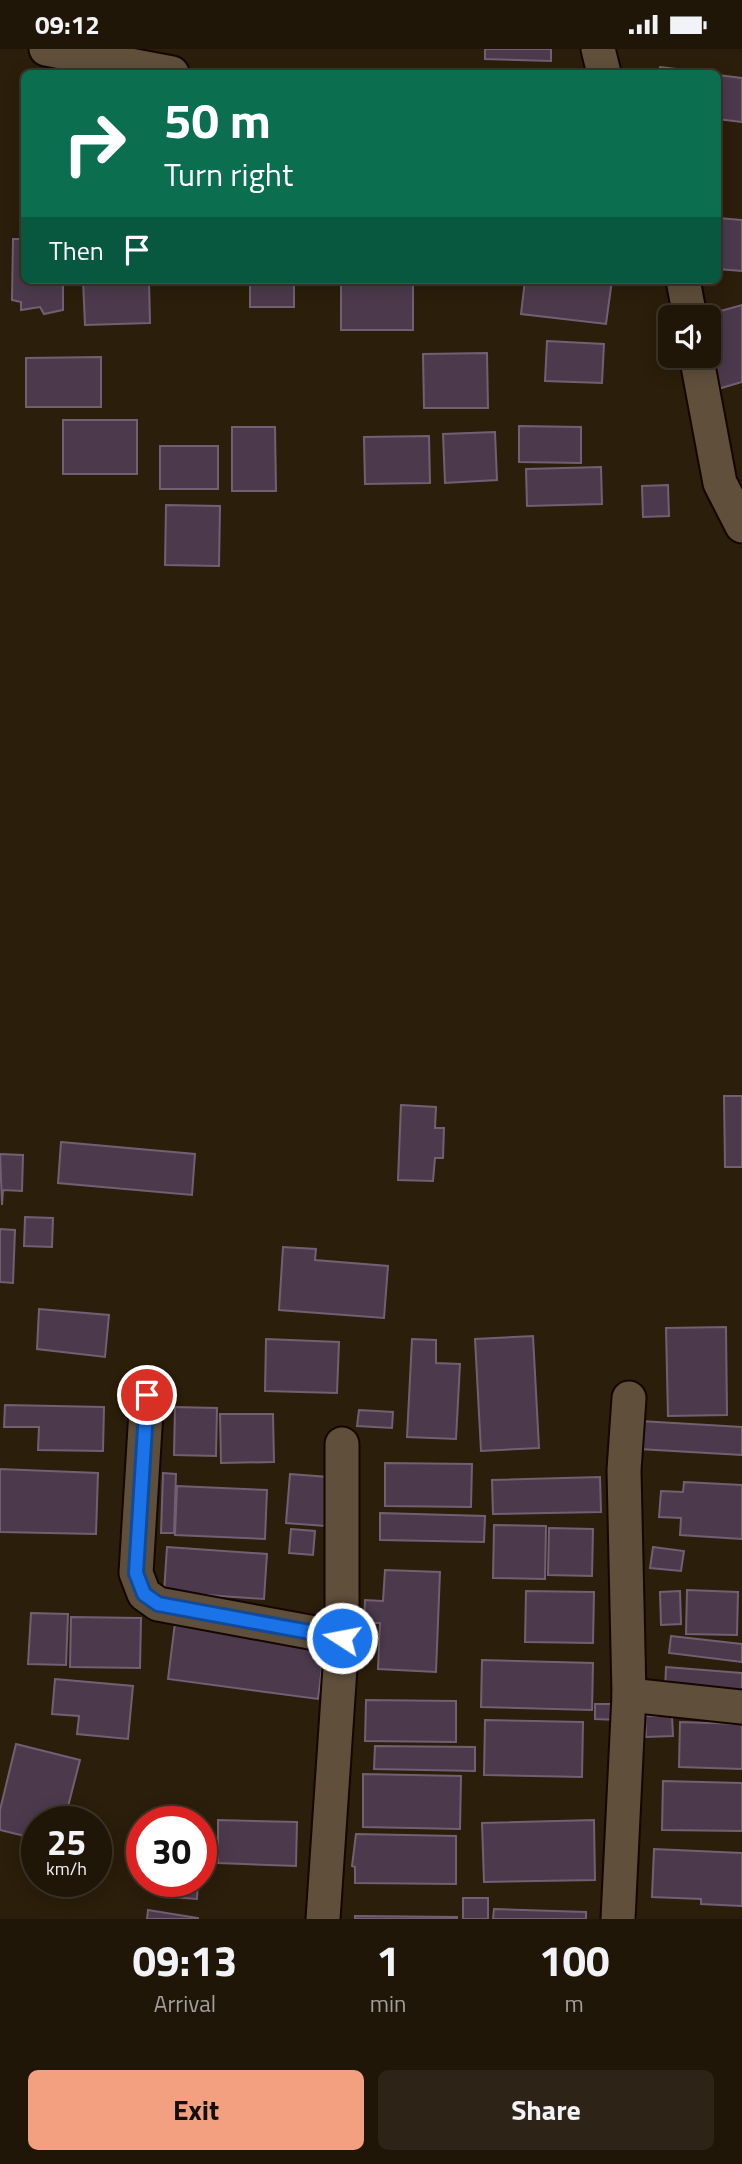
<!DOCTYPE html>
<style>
body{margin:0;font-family:"Titillium Web",sans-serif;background:#2d2316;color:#f1f3f6;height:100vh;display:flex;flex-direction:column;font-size:26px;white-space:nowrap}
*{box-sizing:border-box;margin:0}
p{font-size:23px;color:#a29f9c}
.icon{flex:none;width:38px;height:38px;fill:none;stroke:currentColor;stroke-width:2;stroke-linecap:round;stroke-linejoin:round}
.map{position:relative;height:1870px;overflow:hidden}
.details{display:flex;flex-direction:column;background:#201608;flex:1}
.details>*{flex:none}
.hud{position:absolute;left:21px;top:21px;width:700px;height:214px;border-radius:10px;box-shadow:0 4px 18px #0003,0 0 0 2px #3d3529;background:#0b6e4f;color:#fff;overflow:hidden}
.buttons{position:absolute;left:658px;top:256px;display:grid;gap:14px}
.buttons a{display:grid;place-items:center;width:63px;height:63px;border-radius:10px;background:#201608;box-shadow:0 4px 18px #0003,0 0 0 2px #3d3529;font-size:35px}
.speed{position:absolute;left:21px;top:1757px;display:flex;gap:14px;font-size:35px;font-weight:700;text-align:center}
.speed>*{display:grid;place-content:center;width:91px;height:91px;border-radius:50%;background:#201608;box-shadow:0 4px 18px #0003,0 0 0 2px #3d3529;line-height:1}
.speed small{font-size:18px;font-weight:400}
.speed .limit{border:10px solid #d22;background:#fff;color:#111}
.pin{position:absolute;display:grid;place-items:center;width:60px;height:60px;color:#fff;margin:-30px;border:4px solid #fff;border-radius:50%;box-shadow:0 2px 7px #0007}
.me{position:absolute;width:77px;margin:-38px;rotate:281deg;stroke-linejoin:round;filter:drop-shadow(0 0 5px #0008)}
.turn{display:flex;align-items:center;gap:24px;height:147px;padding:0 28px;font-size:32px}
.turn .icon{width:91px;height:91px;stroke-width:2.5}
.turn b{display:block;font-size:49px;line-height:60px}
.then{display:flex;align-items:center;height:66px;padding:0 28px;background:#0003;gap:14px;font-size:26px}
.eta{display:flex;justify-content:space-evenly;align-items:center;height:119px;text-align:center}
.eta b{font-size:42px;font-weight:700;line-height:49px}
.button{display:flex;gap:14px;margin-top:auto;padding:14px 28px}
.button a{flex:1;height:80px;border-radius:10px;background:#f2a080;color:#111;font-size:28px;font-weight:700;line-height:80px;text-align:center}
.button a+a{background:#2d2316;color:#f1f3f6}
.status{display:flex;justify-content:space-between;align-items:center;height:49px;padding:0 35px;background:#201608;direction:ltr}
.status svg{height:19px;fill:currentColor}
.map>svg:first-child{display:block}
</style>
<div class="status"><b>09:12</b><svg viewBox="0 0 49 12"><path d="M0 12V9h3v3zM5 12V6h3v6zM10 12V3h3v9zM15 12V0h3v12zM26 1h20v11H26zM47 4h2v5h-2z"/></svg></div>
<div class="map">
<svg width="742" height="1870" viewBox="0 0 742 1870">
<rect width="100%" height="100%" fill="#2b1e0a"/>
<!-- building -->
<g fill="#4c3a4c" stroke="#725f73" stroke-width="2">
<polygon points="485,0 551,0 551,12 485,10"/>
<polygon points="660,18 709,24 659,24"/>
<polygon points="718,26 742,29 742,73 718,70"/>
<polygon points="718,169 742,171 742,222 718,220"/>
<polygon points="13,190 24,190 24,231 63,231 63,261 44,265 40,258 21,261 21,253 12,251"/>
<polygon points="83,231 149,231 150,274 85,276"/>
<rect x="250" y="231" width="44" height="27"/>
<rect x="341" y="231" width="72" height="50"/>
<polygon points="525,231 612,231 606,275 521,265"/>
<polygon points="742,256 742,333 718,340 709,306 709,268 699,268"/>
<polygon points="547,292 604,295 602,334 545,332"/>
<polygon points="487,304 488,359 424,359 423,305"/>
<polygon points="101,308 101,358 26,358 26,309"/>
<rect x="63" y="371" width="74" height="54"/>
<polygon points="519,377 581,378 581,414 519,413"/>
<polygon points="232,378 275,378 276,442 232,442"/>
<polygon points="495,383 497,431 445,434 443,385"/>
<polygon points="429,387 430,434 365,435 364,388"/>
<rect x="160" y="397" width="58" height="43"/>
<polygon points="601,418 602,455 527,457 526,420"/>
<polygon points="668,436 669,467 643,468 642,437"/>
<polygon points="166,456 220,457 219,517 165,516"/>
<polygon points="724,1047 742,1047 742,1118 725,1118"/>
<polygon points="401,1056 436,1058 435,1079 444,1079 443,1109 435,1109 433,1132 398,1131"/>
<polygon points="61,1093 195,1105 192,1146 58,1134"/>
<polygon points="0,1105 23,1106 22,1142 3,1141 2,1156"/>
<polygon points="25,1168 53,1169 52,1198 24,1197"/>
<polygon points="0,1180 15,1181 13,1234 0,1233"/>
<polygon points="283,1198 316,1200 315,1211 388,1217 384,1269 279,1261"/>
<polygon points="39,1260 109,1266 105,1308 37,1300"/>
<polygon points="726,1278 727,1366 668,1367 666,1279"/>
<polygon points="533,1287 539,1399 481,1402 475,1290"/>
<polygon points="266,1290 339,1293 337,1344 265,1342"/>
<polygon points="412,1290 436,1291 436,1314 460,1315 456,1390 407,1388"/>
<polygon points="5,1356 104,1358 103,1402 38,1401 39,1378 4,1378"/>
<polygon points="175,1358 217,1359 216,1407 174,1406"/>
<polygon points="359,1361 393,1363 392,1379 357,1377"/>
<polygon points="220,1365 273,1365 274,1413 221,1414"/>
<polygon points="640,1372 742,1378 742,1406 639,1400"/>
<polygon points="385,1414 472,1415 471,1458 385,1457"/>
<polygon points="0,1420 98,1424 96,1485 0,1483"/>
<polygon points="163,1424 176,1425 174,1484 161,1484"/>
<polygon points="290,1425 328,1428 325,1477 286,1474"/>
<polygon points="600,1428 601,1463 493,1465 492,1431"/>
<polygon points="684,1433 742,1436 742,1490 680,1486 681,1469 659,1468 661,1442 683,1443"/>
<polygon points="177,1437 267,1441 265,1490 175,1486"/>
<polygon points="380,1464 485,1467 484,1493 380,1491"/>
<polygon points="494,1476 546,1477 545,1530 493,1529"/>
<polygon points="549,1479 593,1480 592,1527 548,1526"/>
<polygon points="291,1480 315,1482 313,1506 289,1504"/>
<polygon points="167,1498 267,1505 264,1550 164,1543"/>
<polygon points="653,1498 684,1502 681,1522 650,1519"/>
<polygon points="385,1521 440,1523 436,1623 378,1620 380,1574 364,1574 365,1551 383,1552"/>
<polygon points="687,1541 738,1543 737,1586 686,1585"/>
<polygon points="526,1542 594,1543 593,1594 525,1593"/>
<polygon points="680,1542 681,1575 661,1576 660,1543"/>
<polygon points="31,1564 68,1565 66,1616 28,1615"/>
<polygon points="71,1568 141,1569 140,1619 70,1618"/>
<polygon points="175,1574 325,1594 318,1650 168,1630"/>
<polygon points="671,1587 742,1595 742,1613 669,1604"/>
<polygon points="482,1611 593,1614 592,1661 481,1658"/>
<polygon points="666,1618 742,1624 742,1649 665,1642"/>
<polygon points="55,1630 133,1637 128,1690 77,1685 79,1667 52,1665"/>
<polygon points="366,1651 456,1652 456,1693 365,1692"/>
<polygon points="595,1655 619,1655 618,1671 595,1670"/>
<polygon points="645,1667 672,1667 673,1687 646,1688"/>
<polygon points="485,1671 583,1673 582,1728 484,1726"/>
<polygon points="680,1673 742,1675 742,1720 679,1718"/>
<polygon points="16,1695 80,1711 64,1773 37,1773 37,1790 0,1781 0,1761"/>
<polygon points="375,1697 475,1698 475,1722 374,1720"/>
<polygon points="363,1725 461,1727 460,1780 363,1778"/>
<polygon points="663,1732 742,1734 742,1782 662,1781"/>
<polygon points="218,1771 297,1773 296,1817 218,1814"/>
<polygon points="594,1771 595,1831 484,1833 482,1774"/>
<polygon points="356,1785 456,1787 456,1835 355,1834 355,1818 352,1817"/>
<polygon points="654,1800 742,1804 742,1857 701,1855 701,1850 652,1848"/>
<polygon points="171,1832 198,1834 197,1850 170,1848"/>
<rect x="463" y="1849" width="25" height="21"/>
<polygon points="494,1860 586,1863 586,1870 493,1870"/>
<polygon points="148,1861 198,1869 198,1870 147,1870"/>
<polygon points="355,1867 457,1868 457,1870 355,1870"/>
</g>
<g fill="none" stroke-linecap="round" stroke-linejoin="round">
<!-- minor casing -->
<g stroke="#130700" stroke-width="37">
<g id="minor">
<polyline points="46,0 172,24"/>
<polyline points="598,0 604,24"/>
<polyline points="683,231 690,268"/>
<polyline points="696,306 720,434 742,477"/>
<polyline points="147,1346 136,1524 144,1545 158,1555 342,1589"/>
<polyline points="629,1646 742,1658"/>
<polyline points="323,1870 342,1589 342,1395"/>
<polyline points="618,1870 629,1646 624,1421 629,1349"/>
</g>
</g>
<!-- minor -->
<use href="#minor" stroke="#5f4f3b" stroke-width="33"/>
</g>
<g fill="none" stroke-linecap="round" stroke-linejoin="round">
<!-- route casing -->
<g stroke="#114b97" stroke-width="18">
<polyline id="route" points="147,1346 136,1524 144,1545 158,1555 342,1589"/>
</g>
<!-- route -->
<use href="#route" stroke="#1a73e8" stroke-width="12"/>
</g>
</svg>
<div class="buttons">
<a><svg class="icon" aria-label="sound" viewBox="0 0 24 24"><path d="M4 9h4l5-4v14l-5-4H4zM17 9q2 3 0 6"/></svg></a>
</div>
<div class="speed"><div>25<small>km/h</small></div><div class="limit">30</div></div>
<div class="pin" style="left:147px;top:1346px;background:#d93025"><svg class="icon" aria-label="arrive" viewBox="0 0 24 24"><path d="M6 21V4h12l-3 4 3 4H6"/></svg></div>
<svg class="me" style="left:342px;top:1589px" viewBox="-20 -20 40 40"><circle r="17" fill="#1a73e8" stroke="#fff" stroke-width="3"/><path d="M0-11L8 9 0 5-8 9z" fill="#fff"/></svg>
<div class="hud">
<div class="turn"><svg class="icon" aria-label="right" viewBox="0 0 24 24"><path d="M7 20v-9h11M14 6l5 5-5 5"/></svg><div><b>50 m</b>Turn right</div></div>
<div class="then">Then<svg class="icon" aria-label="arrive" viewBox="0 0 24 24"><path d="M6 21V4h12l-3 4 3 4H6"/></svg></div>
</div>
</div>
<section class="details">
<div class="eta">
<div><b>09:13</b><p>Arrival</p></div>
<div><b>1</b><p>min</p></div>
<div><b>100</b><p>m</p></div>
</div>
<div class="button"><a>Exit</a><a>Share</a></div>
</section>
